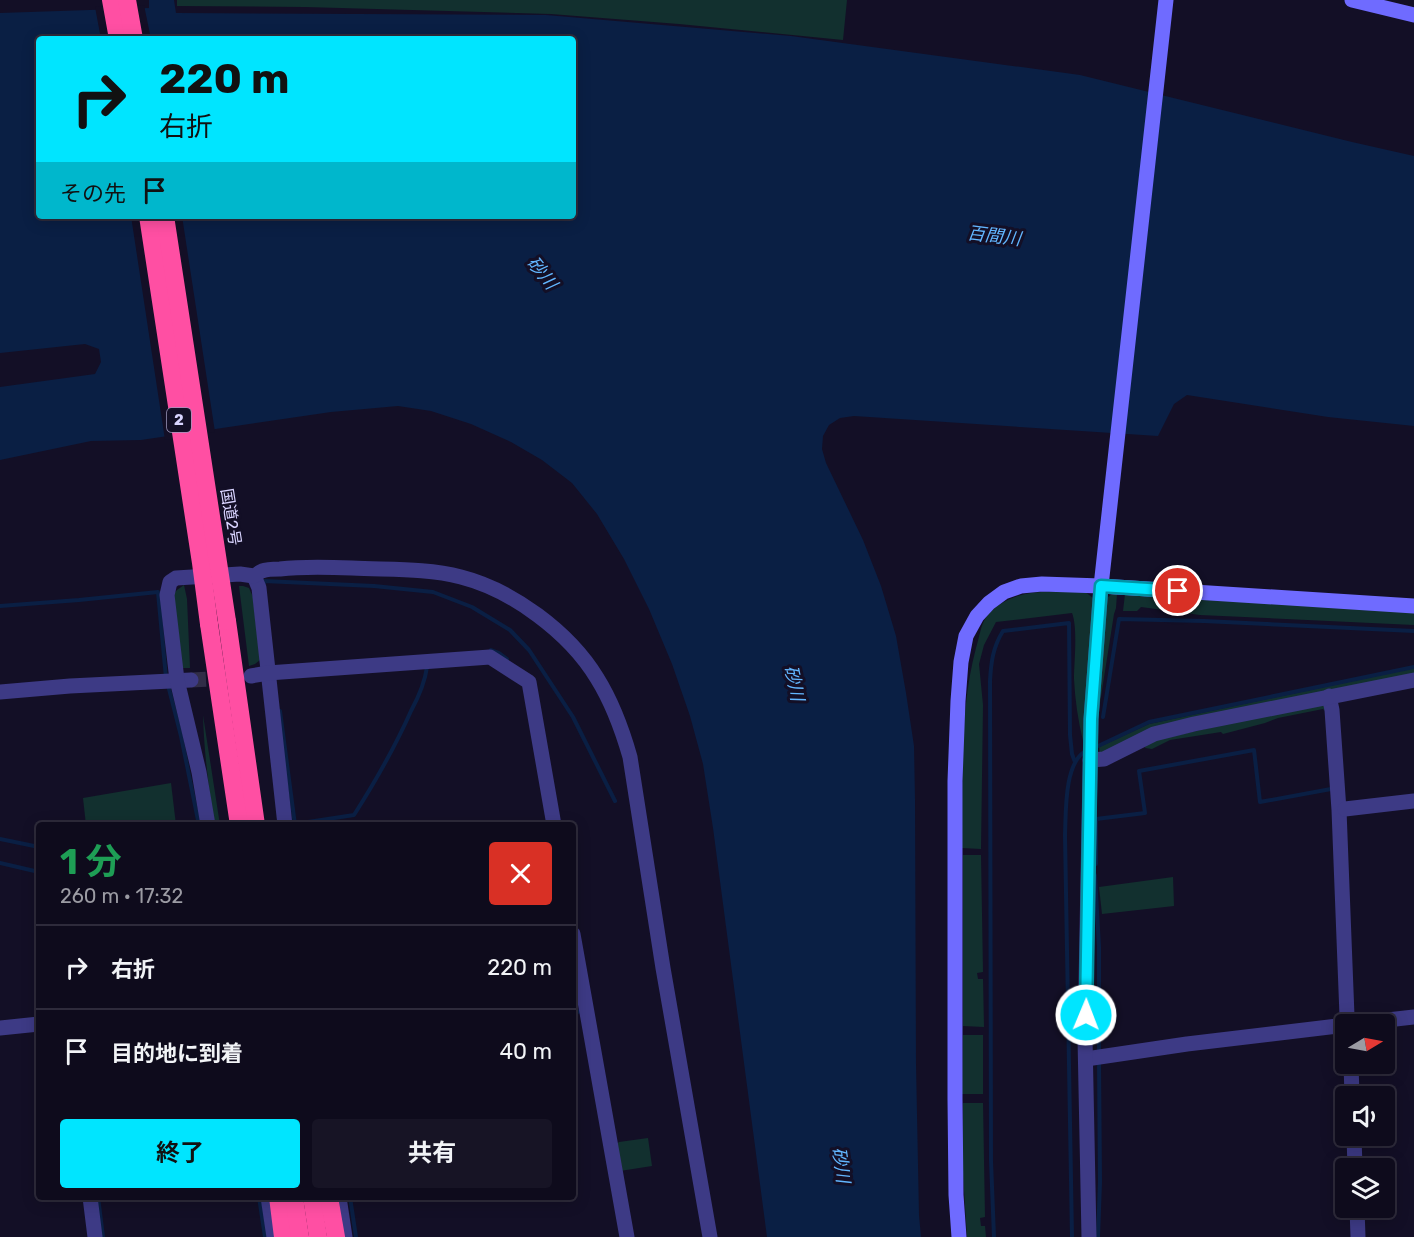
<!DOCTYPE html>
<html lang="ja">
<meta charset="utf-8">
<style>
body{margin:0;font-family:Rubik,"Noto Sans JP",sans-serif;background:#171425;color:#f1f3f6;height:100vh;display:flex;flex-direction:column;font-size:22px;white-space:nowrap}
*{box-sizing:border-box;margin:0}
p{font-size:20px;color:#9b9ba3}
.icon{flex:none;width:33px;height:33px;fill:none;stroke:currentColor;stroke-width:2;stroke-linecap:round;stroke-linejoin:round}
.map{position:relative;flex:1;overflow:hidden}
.details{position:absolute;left:36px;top:822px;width:540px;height:378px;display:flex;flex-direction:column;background:#0e0b1c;border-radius:6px;box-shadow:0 3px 15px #0003,0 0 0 2px #2e2b3b}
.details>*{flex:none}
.guide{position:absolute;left:36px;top:36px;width:540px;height:183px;border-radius:6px;box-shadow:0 3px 15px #0003,0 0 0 2px #2e2b3b;background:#00e5ff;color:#111;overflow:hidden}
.needle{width:39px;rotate:80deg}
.fabs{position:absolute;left:1335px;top:1014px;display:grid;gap:12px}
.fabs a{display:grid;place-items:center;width:60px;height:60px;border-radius:6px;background:#0e0b1c;box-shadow:0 3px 15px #0003,0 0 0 2px #2e2b3b;font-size:30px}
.pin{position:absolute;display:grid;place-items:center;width:51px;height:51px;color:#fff;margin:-26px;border:3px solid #fff;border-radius:50%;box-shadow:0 2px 6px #0007}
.me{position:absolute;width:66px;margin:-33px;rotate:1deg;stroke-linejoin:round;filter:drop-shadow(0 0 4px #0008)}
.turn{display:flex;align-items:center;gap:21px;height:126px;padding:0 24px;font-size:27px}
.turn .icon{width:78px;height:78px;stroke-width:2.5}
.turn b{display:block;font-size:42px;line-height:51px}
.then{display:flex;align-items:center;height:57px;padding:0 24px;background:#0003;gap:12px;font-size:22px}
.round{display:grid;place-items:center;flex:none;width:63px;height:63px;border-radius:6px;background:#171425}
.overview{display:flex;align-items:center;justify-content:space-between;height:102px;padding:0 24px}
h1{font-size:36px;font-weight:700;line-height:45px;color:#1e9e55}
.cta{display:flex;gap:12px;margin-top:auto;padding:12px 24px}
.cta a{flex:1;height:69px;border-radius:6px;background:#00e5ff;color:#111;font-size:24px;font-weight:700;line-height:69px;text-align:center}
.cta a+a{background:#171425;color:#f1f3f6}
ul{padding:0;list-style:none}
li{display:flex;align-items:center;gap:18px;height:84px;padding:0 24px;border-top:2px solid #2e2b3b}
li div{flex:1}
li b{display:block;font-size:22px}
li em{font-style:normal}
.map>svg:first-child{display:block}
</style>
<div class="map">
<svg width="1414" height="1237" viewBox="0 0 1414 1237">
<rect width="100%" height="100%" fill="#130f26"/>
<!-- green -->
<g fill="#12302f">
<polygon points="177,0 847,0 843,40 679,24 551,14 305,7 177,6"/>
<polygon points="184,585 187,599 190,668 181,668 172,596 177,590"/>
<polygon points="239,586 243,586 249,588 253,597 260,660 255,664 249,666"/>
<path d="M 1084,591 L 1093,598 L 1083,741 C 1078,720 1075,700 1074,679 C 1074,662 1078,628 1072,613 L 996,622 L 984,645 L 979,664 L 983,705 L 981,849 L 962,848 C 963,783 959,711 976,648 C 979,639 980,629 984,621 C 987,615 993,609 999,605 C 1023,588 1057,592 1084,591 Z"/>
<polygon points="1112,594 1117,594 1116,608 1114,614 1097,722 1104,605 1108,597"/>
<polygon points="1125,594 1414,612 1414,625 1200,615 1141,607 1137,611 1123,611"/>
<polygon points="1414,668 1414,677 1100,754 1099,747 1149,724"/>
<polygon points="1321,703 1327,707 1327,713 1323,709 1278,718 1265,723 1223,734 1221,732 1170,740 1152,749 1145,748 1147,742"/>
<path d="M 203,715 L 220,825 L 214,825 C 209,788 204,753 203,715 Z"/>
<polygon points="171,783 176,825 86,825 83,798"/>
<polygon points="963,855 981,855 983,972 977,973 978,979 983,979 984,1027 963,1026"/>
<polygon points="1173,877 1174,906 1102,914 1099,887"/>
<polygon points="963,1035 983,1035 983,1094 962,1094"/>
<polygon points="963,1103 983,1103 985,1217 980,1218 981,1226 985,1226 986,1237 967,1237 963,1175"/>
<polygon points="648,1138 652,1166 620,1171 616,1145 619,1142"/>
</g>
<!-- water -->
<path fill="#0a1f44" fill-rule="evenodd" d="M 149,0 L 174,0 L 176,13 L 546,15 L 791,36 L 1080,75 L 1352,142 L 1414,156 L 1414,426 L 1328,417 L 1187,395 L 1174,404 L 1158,436 L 854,416 L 840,418 L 829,425 L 823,436 L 822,449 L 826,463 L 863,540 L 881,586 L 896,636 L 906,693 L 914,746 L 915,799 L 916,1064 L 919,1215 L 921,1237 L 767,1237 L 713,828 L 703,764 L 690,716 L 672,664 L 649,609 L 624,559 L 597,514 L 572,483 L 542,460 L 511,442 L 471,424 L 431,411 L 398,406 L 331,412 L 141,440 L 91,441 L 0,460 L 0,387 L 95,374 L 101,362 L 99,349 L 85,344 L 0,353 L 0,13 L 149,8 ZM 39,39 L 573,39 L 573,216 L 39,216 Z"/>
<!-- pier -->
<g fill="#130f26">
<polygon points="144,5 151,39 101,39 95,7"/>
<polygon points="131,216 182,216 215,432 165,440"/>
</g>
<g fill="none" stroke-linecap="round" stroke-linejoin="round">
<!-- stream -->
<g stroke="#0a1f44" stroke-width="4">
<polyline points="264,584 264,581 374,586 433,592 472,607 510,630 529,650 573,717 615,801"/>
<polyline points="0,606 79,600 158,592 166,678"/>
<polyline points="491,650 499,653 507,659"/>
<polyline points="168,685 181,736 199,825"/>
<polyline points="280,711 295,825"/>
<polyline points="1103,717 1119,619 1204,621 1414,631"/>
<polyline points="1096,747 1149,722 1414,667"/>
<path d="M 295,824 L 354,815 C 375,782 395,747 411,711 C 418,698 425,682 427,667"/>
<polyline points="0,839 39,847"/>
<polyline points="0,863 39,872"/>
<polyline points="1096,864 1096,819 1145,813 1139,771 1254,750 1260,802 1331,789"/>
<polyline points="1095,875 1099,947 1099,1053"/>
<polyline points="573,1013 581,1011"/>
<polyline points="98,1197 103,1237"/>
<polyline points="259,1197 265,1237"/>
<polyline points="350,1197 356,1237"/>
<path d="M 994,1237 L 991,1161 L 990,681 C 991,662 993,647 1003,631 L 1069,623 L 1070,735 L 1072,754 L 1075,762"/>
<path d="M 1072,1237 L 1065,835 C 1066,813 1064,762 1086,751"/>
<polyline points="1098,1237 1100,1182 1099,1061"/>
</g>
<!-- street-tunnel -->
<polyline stroke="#312d47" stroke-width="15" stroke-dasharray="15 8" stroke-linecap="butt" points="191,680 227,678"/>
<!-- street -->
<g stroke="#3d3a85" stroke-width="15">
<polyline points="254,576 259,588 285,825"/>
<polyline points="251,676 268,673 490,657 529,682 554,825"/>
<polyline points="0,692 70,686 191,680"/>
<polyline points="1329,696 1332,710 1339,810 1347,1016 1350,1024"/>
<polyline points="1090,760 1104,759 1154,734 1194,724 1414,680"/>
<polyline points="1345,809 1414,801"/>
<path d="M 208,825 L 199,772 L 177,680 L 167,595 L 170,582 L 176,578 L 240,574 L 254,576 C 257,575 259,572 262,571 C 267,569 274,569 280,569 C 304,566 328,567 352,568 C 388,570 426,568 461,577 C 512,590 569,632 597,678 C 612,702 622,729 630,757 L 663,968 L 710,1237"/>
<polyline points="573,934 627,1237"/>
<polyline points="1352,1024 1414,1017"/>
<polyline points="0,1028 39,1024"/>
<polyline points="1086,1059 1187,1044 1346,1025"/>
<polyline points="1351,1064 1352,1096"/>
<polyline points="1354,1136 1355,1168"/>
<polyline points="90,1197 95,1237"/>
<polyline points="268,1197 274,1237"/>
<polyline points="339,1197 345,1237"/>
<polyline points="1357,1208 1358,1237"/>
<polyline points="1089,1237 1085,1038 1091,719 1101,586"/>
</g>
<!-- secondary -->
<g stroke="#6f6bff" stroke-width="15">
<polyline points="1352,0 1414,15"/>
<polyline points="1101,586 1166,0"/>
<polyline points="959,1237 956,1195 955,1099 955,781 958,701 961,662 966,636 977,616 989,603 1004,592 1021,586 1042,584 1101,586 1414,606"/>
</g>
<!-- highway -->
<g stroke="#ff4fa3" stroke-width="18">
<polyline points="111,0 118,39"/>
<polyline points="127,0 134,39"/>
<polyline points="227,621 256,825"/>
<polyline points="209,624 239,825"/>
<polyline points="278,1197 283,1237"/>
<polyline points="294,1197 300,1237"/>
<polyline points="312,1197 318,1237"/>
<polyline points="329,1197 336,1237"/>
</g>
<!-- highway-bridge -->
<g stroke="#ff4fa3" stroke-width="18">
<polyline points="148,216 201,563 209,624"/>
<polyline points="165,216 227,621"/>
</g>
</g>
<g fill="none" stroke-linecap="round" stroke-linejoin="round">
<!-- route casing -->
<g stroke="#0095a6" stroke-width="15">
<polyline id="route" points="1086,1015 1091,719 1101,586 1178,591"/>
</g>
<!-- route -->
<use href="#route" stroke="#00e5ff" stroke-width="10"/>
</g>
<g text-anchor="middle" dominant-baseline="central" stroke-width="6" stroke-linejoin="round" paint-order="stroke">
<!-- shield labels -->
<rect fill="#130f26" stroke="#9e99be" stroke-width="1.5" x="167" y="408" width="24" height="24" rx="4.5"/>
<g font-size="15" font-weight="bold" fill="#d9d4ff">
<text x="179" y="420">2</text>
</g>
<!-- street labels -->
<g font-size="16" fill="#d9d4ff" stroke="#130f26">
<text transform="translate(231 517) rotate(81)">国道2号</text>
</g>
<!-- water labels -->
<g font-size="18" font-style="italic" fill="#62b6ff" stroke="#130f26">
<text transform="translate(994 236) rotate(7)">百間川</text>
<text transform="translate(542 273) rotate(51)">砂川</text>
<text transform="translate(794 683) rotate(78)">砂川</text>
<text transform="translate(841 1165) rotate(82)">砂川</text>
</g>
</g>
</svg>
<div class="fabs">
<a><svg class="needle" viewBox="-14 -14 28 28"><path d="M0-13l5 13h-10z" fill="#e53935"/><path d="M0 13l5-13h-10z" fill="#9b9ba3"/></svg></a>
<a><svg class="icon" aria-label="sound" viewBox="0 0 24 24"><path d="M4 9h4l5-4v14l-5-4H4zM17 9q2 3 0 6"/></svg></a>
<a><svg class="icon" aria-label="layers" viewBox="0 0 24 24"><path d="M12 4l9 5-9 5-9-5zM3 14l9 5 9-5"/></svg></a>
</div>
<div class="pin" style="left:1178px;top:591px;background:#d93025"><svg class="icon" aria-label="arrive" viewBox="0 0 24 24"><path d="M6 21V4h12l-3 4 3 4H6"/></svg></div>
<svg class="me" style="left:1086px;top:1015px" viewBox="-20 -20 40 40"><circle r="17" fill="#00e5ff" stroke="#fff" stroke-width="3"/><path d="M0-11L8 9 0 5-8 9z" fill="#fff"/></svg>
<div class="guide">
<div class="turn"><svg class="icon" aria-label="right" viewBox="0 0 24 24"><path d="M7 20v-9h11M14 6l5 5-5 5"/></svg><div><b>220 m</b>右折</div></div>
<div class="then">その先<svg class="icon" aria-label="arrive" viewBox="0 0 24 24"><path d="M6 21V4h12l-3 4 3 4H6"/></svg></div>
</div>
<section class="details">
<div class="overview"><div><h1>1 分</h1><p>260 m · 17:32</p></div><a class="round" style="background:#d93025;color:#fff"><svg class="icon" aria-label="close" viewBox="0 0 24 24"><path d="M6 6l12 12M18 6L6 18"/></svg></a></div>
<ul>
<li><svg class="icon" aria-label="right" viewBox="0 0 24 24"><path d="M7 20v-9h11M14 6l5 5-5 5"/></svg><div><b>右折</b></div><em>220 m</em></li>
<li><svg class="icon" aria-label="arrive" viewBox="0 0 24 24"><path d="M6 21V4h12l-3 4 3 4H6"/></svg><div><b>目的地に到着</b></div><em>40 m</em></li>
</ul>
<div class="cta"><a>終了</a><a>共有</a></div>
</section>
</div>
